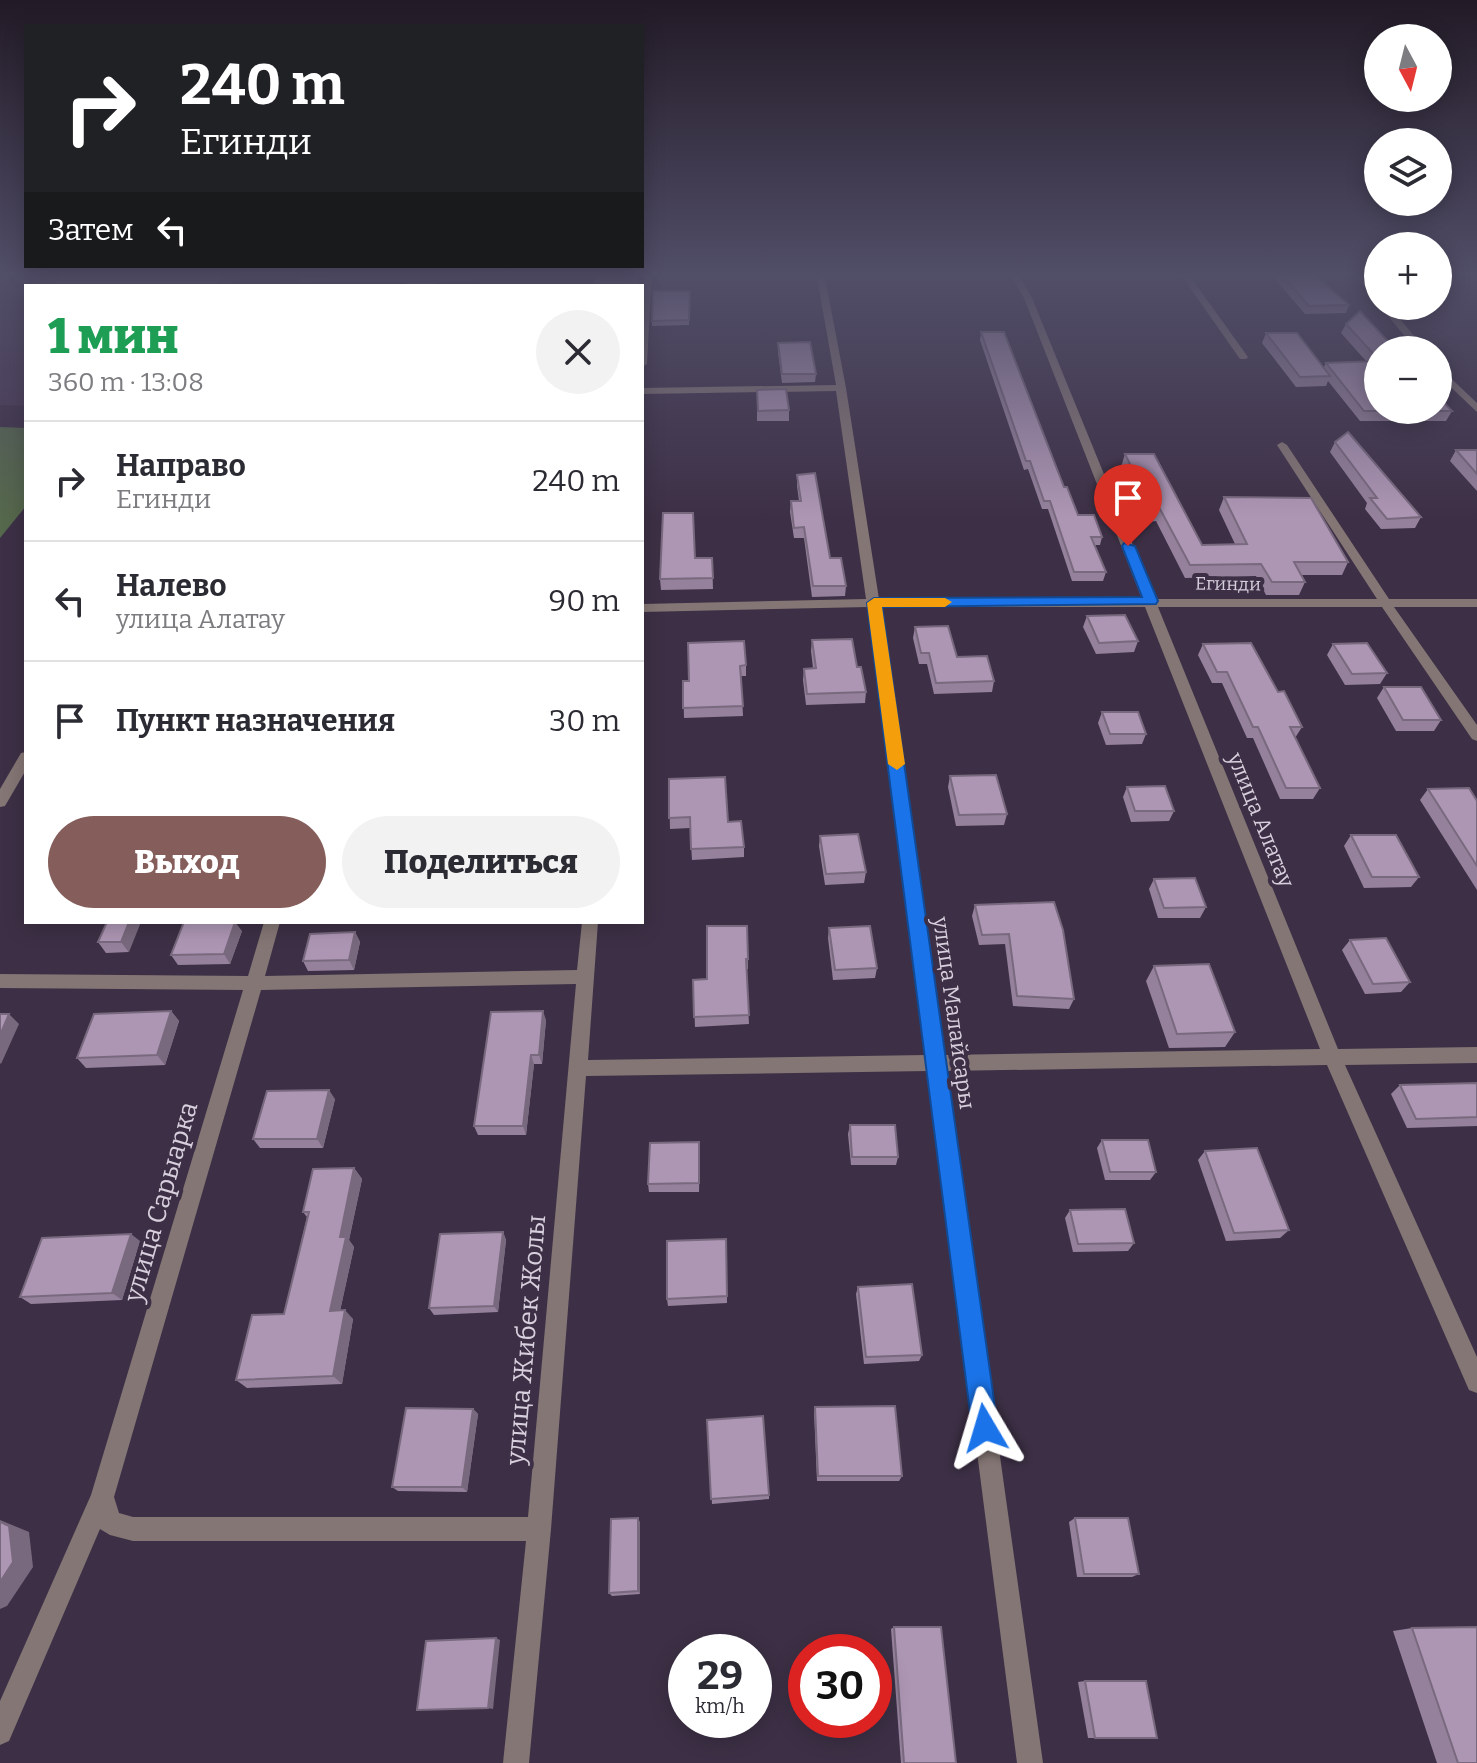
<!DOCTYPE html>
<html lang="ru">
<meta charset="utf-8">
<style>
body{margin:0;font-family:Bitter,serif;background:#f2f2f3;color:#2b2b33;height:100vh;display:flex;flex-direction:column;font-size:30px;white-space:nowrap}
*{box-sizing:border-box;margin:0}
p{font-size:26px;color:#7c7c81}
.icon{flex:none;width:44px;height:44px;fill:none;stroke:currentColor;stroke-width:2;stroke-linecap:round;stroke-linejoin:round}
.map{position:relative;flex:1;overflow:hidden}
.sheet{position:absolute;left:24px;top:284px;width:620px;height:640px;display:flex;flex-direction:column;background:#fff;border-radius:0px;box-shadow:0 4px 20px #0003}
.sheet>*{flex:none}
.top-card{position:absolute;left:24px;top:24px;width:620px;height:244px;border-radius:0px;box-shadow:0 4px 20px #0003;background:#202124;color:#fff;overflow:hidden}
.needle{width:52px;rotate:173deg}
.fabs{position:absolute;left:1364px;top:24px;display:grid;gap:16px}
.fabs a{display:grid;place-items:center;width:88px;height:88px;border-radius:50%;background:#fff;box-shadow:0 4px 20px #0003;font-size:40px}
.speed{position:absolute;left:668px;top:1634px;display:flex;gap:16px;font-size:40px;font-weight:700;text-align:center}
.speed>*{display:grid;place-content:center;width:104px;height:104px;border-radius:50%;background:#fff;box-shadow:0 4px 20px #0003;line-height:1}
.speed small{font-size:20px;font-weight:400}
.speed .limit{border:12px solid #d22;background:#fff;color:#111}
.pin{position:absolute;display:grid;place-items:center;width:68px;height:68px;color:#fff;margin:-82px -34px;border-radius:50% 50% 50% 0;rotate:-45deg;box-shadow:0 0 8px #0007}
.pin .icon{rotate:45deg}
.me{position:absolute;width:88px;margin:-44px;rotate:353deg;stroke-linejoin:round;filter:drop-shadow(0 0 6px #0008)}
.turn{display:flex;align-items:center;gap:28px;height:168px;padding:0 24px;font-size:36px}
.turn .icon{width:104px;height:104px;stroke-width:2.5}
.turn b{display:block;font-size:56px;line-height:68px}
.then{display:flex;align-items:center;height:76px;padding:0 24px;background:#0003;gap:16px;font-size:30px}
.round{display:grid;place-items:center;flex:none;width:84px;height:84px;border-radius:42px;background:#f2f2f3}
.summary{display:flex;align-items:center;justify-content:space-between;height:136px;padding:0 24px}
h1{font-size:48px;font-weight:800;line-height:60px;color:#1e9e55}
.cta{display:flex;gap:16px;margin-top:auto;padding:16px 24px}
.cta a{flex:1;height:92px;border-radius:48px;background:#855e5b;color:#fff;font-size:32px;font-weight:800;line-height:92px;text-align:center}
.cta a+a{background:#f2f2f3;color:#2b2b33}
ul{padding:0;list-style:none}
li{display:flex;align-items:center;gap:24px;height:120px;padding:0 24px;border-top:2px solid #e1e1e2}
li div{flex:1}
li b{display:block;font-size:30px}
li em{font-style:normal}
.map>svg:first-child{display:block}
</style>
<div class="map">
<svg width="1477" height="1763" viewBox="0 0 1477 1763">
<rect width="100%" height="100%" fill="#3d3046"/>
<!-- built -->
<polygon fill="#483853" points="0,272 282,272 274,286 26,286 26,406 0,405"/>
<!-- green -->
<polygon fill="#55684c" points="0,427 26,428 26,506 0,538"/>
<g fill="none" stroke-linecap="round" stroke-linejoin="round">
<!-- minor -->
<g fill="#847674" fill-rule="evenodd">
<polygon points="644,272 652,272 647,364 642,367"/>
<path d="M 816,272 L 824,272 L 846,388 L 879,599 L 1142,599 L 1024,298 L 1009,272 L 1017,272 L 1032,298 L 1155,599 L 1377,599 L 1277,445 L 1282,442 L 1287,445 L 1389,599 L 1477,599 L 1477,607 L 1394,607 L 1477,725 L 1477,741 L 1472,739 L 1382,607 L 1158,607 L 1338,1049 L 1477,1047 L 1477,1063 L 1345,1065 L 1477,1357 L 1477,1393 L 1469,1390 L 1327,1065 L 946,1071 L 1043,1763 L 1017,1763 L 928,1071 L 586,1076 L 551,1529 L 529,1763 L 503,1763 L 526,1541 L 133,1541 L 110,1535 L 100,1529 L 9,1741 L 0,1745 L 0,1701 L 91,1495 L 243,990 L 0,988 L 0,974 L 248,976 L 264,922 L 280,922 L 265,976 L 577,970 L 582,922 L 598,922 L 588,1060 L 926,1055 L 868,607 L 642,612 L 642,604 L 866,599 L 836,391 L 642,394 L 642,388 L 836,385 ZM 880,607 L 1145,607 L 1320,1049 L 944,1055 ZM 576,984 L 528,1517 L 133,1517 L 119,1513 L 114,1497 L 261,990 Z"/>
<polygon points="1179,272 1187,272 1248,357 1246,359 1240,359"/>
<polygon points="1351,272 1359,272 1378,293 1378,302"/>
<polygon points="470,276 474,279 473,281 300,283 296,280 300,277"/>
<polygon points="1380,306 1389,306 1426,350 1416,350"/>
<polygon points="1438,366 1477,403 1477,412 1438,375"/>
<polygon points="26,752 26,770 5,806 0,807 0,789 21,753"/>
</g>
</g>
<!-- wall -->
<g fill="#95819b">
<polygon points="28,272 238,273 230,286 34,286"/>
<polygon points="689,272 734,272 734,276 690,276"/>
<polygon points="1269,272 1312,272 1349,305 1346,313 1305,314"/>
<polygon points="690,291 689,325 652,326 652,321"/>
<polygon points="1346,324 1452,411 1446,421 1360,421 1328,381 1326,386 1296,387 1262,343 1266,333 1324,367 1326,363 1366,361 1341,333"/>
<polygon points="981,332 1078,515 1102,537 1100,545 1095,545 1106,572 1103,581 1072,581 1048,509 1042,509 1028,469 1024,470 980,340"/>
<polygon points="778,343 816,374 815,382 782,383 778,352"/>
<polygon points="757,390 789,410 789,421 757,421"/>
<polygon points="1335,442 1421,517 1415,528 1381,529 1365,509 1367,503 1330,452"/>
<polygon points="1456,450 1477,450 1477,491 1450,461"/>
<polygon points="1125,454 1202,545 1235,544 1219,510 1224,497 1348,562 1342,575 1301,575 1305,582 1299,595 1266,595 1256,576 1185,578 1156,521 1148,522 1121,467"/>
<polygon points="797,475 830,558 846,586 845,596 812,597 804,538 794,538 790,512 791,501 799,501 797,486"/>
<polygon points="695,558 712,558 713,589 661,590 660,579"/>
<polygon points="1087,616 1138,641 1134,652 1096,654 1083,627"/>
<polygon points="915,627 957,657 994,681 992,692 934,694 927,664 919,664 913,638"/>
<polygon points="812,640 857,667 866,692 865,703 806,705 803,680 804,669 813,668 811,651"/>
<polygon points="688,643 746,665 746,676 741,676 743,716 684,718 683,681 689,681"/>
<polygon points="1203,644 1278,692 1302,727 1295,738 1320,788 1313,799 1280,799 1253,738 1247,738 1222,683 1212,683 1198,655"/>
<polygon points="1333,644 1387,673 1380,684 1345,685 1327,655"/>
<polygon points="1384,687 1441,720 1434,731 1396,731 1377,698"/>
<polygon points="1102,712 1146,734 1142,744 1106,745 1098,723"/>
<polygon points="950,776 1007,814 1004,825 956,826 948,787"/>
<polygon points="669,779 744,847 744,857 692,860 690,828 670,829"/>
<polygon points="1127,787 1174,811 1169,821 1131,822 1123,797"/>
<polygon points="1428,789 1477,801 1477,890 1420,800"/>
<polygon points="1351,835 1419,877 1411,887 1364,888 1344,846"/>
<polygon points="820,836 866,872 864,883 825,885 819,846"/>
<polygon points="1154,879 1206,907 1200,918 1158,918 1149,889"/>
<polygon points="975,905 1063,930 1074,999 1069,1009 1013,1006 1005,944 979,945 972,916"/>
<polygon points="107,922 129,952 106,953 98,942"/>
<polygon points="747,926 748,969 746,969 749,1024 695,1027 693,980 707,979"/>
<polygon points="829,928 877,968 875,978 833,980 828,938"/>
<polygon points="242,931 230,964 178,965 171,955"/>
<polygon points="355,932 360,942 354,970 308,971 303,961"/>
<polygon points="1350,940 1410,982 1401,992 1365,994 1342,950"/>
<polygon points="1154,966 1235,1032 1225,1047 1169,1048 1146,981"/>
<polygon points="171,1011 179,1021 165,1065 86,1068 77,1058"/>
<polygon points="546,1020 542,1064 534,1064 526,1135 478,1135 474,1126"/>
<polygon points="1477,1083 1477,1126 1407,1128 1391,1094 1400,1085"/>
<polygon points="335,1099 323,1148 260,1148 253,1139"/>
<polygon points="850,1125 898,1157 896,1165 851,1165 848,1134"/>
<polygon points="1102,1140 1156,1172 1150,1180 1105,1180 1097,1148"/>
<polygon points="700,1151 699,1192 649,1192 648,1184"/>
<polygon points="1205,1151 1289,1230 1280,1238 1226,1241 1198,1160"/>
<polygon points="354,1168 362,1179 349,1240 354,1247 340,1311 353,1319 342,1384 247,1388 236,1380 284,1314 307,1217 303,1212"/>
<polygon points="1070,1210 1134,1243 1128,1251 1073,1252 1065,1218"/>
<polygon points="503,1232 506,1240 498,1312 434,1315 429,1308"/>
<polygon points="726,1239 727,1303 668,1306 667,1299"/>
<polygon points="140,1241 122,1300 31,1304 20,1297"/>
<polygon points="858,1287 922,1355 919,1361 864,1364 856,1294"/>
<polygon points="815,1407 902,1476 899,1481 817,1481 814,1412"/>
<polygon points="473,1409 478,1414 467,1492 398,1491 392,1487"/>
<polygon points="707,1420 769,1495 769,1499 712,1504"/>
<polygon points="1075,1518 1139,1574 1132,1577 1077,1577 1069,1522"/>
<polygon points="640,1522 640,1594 612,1596 609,1593"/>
<polygon points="894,1627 956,1763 901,1763 891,1629"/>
<polygon points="1412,1628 1477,1763 1437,1763 1393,1631"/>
<polygon points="1085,1681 1157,1738 1088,1738 1078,1682"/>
</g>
<!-- shaded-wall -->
<g fill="#79697e">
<polygon points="226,272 237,272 238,273 230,286 217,286"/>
<polygon points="129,922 141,922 129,952 121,942"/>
<polygon points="235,922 242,931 230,964 224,954"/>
<polygon points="355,932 360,942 354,970 349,960"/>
<polygon points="171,1011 179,1021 165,1065 157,1055"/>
<polygon points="543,1011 546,1020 542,1064 539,1055"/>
<polygon points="9,1014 19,1024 1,1064 0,1063 0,1035"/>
<polygon points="531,1055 534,1064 526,1135 523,1126"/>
<polygon points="329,1090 335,1099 323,1148 317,1139"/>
<polygon points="354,1168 362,1179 349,1240 354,1247 338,1320 330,1311 340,1237"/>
<polygon points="503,1232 506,1240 498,1312 494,1306"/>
<polygon points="131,1234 140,1241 122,1300 112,1293"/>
<polygon points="345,1310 353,1319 342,1384 333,1376"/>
<polygon points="473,1409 478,1414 467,1492 462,1487"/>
<polygon points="638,1518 640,1522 640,1594 638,1591"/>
<polygon points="0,1520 29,1532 33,1567 7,1606 0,1609"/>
<polygon points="496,1638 500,1640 493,1709 488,1708"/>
</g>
<!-- building -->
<g fill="#ad96b4" stroke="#79697e" stroke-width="2">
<polygon points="63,272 226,272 217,286 51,286"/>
<polygon points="595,272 638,272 638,286 594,286"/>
<polygon points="1279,272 1312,272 1349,305 1309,306"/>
<polygon points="407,282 438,282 437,286 405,286"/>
<polygon points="653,291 690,291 689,320 652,321"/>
<polygon points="1360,311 1396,350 1378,350 1378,359 1346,324"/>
<polygon points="981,332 1004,332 1064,487 1067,487 1078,515 1094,515 1102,537 1091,537 1106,572 1074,572 1050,501 1044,501 1030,461 1026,461"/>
<polygon points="1266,333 1297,333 1330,376 1300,377"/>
<polygon points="810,342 816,374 782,374 778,343"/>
<polygon points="1378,361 1378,410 1438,410 1438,396 1452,411 1364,411 1326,363"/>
<polygon points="786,389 789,410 758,411 757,390"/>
<polygon points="1348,432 1421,517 1387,519 1370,498 1377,498 1335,442"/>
<polygon points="1456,450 1477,450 1477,474"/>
<polygon points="1125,454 1154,454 1202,545 1247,544 1224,497 1311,498 1348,562 1294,562 1305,582 1272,582 1261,564 1190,565 1160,509 1152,509"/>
<polygon points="815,473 830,558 841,558 846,586 813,586 804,527 794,528 791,501 801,501 797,475"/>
<polygon points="663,513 693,513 695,558 712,558 713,578 660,579"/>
<polygon points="1125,615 1138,641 1099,643 1087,616"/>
<polygon points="948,626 957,657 987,656 994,681 936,683 929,653 921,653 915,627"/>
<polygon points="852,639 857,667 861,667 866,692 807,694 804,669 816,668 812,640"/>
<polygon points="744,641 746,665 740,666 743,706 683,708 683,681 689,681 688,643"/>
<polygon points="1251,643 1278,692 1284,691 1302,727 1290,727 1320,788 1286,788 1258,727 1253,727 1227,672 1217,672 1203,644"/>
<polygon points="1367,643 1387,673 1352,674 1333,644"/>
<polygon points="1384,687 1421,687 1441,720 1403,720"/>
<polygon points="1102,712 1138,712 1146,734 1110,734"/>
<polygon points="996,775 1007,814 959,815 950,776"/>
<polygon points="725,777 728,822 741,821 744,847 691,849 690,817 669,818 669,779"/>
<polygon points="1165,786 1174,811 1135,811 1127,787"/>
<polygon points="1469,788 1477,801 1477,866 1428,789"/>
<polygon points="858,834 866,872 826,874 820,836"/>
<polygon points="1351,835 1396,835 1419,877 1372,877"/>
<polygon points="1195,878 1206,907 1164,908 1154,879"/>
<polygon points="1054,902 1063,930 1074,999 1017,996 1009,934 982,935 975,905"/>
<polygon points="107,922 129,922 121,942 98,942"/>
<polygon points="184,922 235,922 224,954 171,955"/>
<polygon points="707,926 747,926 748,959 746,959 749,1015 694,1017 693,980 707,979"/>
<polygon points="870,926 877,968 835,970 829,928"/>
<polygon points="355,932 349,960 303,961 310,934"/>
<polygon points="1386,938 1410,982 1373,984 1350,940"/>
<polygon points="1209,964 1235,1032 1177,1034 1154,966"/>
<polygon points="171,1011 157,1055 77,1058 94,1014"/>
<polygon points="543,1011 539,1055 531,1055 523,1126 474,1126 491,1012"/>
<polygon points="0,1014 9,1014 0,1035"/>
<polygon points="1477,1083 1477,1117 1416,1119 1400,1085"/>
<polygon points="329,1090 317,1139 253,1139 267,1091"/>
<polygon points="850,1125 895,1125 898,1157 852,1157"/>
<polygon points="1102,1140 1148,1140 1156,1172 1110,1172"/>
<polygon points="699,1142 699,1183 648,1184 650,1143"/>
<polygon points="1257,1148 1289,1230 1234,1233 1205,1151"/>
<polygon points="354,1168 340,1237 346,1237 330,1311 345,1310 333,1376 236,1380 252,1315 284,1314 309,1212 303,1212 313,1169"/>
<polygon points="1125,1209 1134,1243 1078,1244 1070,1210"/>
<polygon points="503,1232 494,1306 429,1308 440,1234"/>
<polygon points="131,1234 112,1293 20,1297 42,1238"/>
<polygon points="726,1239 727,1296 667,1299 667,1241"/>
<polygon points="912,1284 922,1355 866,1357 858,1287"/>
<polygon points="895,1406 902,1476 818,1476 815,1407"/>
<polygon points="406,1408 473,1409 462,1487 392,1487"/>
<polygon points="763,1416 769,1495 711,1499 707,1420"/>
<polygon points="638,1518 638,1591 609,1593 611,1519"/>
<polygon points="1075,1518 1128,1518 1139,1574 1084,1574"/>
<polygon points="0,1522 9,1526 13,1562 0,1582"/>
<polygon points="894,1627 941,1627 956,1763 904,1763"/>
<polygon points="1477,1627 1477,1763 1458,1763 1412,1628"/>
<polygon points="496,1638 488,1708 417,1710 426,1641"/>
<polygon points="1085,1681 1146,1681 1157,1738 1095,1738"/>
</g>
<!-- sky -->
<linearGradient id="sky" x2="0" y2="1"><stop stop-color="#221a26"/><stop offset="0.53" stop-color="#514e68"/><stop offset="1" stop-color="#514e68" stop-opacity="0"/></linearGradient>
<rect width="1477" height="518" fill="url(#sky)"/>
<!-- route -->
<polygon fill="#1a73e8" stroke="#114b97" stroke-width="2" points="1124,543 1135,546 1158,601 1156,604 882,607 998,1428 994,1437 985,1441 976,1437 972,1428 867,603 874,598 1142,597 1122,546"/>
<!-- slow -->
<polygon fill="#f59e0b" points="874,598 945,598 952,602 945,607 882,607 905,764 897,770 888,764 867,603"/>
<g text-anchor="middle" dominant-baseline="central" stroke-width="8" stroke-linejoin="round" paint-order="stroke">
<!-- far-street labels -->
<g font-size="18" fill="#d7cfdd" stroke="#3d3046">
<text transform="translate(1228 584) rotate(1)">Егинди</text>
</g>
<!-- street labels -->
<g font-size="22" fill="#d7cfdd" stroke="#3d3046">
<text transform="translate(1261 820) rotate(68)">улица Алатау</text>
<text transform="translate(954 1013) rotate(82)">улица Малайсары</text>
</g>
<!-- near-street labels -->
<g font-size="26" fill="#d7cfdd" stroke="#3d3046">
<text transform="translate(161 1202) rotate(-74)">улица Сарыарка</text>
<text transform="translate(526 1340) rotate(-85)">улица Жибек Жолы</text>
</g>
</g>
</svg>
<div class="fabs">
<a><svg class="needle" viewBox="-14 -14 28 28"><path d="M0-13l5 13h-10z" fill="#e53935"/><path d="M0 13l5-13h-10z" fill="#7c7c81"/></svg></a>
<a><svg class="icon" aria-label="layers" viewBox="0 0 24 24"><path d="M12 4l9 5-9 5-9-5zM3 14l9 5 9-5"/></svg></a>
<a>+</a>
<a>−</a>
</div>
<div class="speed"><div>29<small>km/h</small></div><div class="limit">30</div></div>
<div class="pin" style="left:1128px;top:546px;background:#d93025"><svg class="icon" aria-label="arrive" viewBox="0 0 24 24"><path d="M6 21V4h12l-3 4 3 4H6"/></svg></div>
<svg class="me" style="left:985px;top:1428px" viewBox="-20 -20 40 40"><path d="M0-17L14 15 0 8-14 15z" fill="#1a73e8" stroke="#fff" stroke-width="4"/></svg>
<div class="top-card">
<div class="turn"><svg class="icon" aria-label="right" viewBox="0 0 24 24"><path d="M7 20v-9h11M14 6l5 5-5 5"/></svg><div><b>240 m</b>Егинди</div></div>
<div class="then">Затем<svg class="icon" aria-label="left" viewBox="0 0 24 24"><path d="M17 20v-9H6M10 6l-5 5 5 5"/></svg></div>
</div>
<section class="sheet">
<div class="summary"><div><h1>1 мин</h1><p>360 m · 13:08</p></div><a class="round"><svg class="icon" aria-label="close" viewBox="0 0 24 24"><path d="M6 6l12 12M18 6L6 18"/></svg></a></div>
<ul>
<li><svg class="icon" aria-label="right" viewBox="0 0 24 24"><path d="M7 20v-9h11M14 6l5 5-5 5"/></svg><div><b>Направо</b><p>Егинди</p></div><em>240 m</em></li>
<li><svg class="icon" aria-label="left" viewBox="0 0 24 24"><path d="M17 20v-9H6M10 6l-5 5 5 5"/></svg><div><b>Налево</b><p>улица Алатау</p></div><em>90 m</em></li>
<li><svg class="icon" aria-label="arrive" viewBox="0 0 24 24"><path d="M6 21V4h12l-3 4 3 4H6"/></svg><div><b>Пункт назначения</b></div><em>30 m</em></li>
</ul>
<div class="cta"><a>Выход</a><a>Поделиться</a></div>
</section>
</div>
